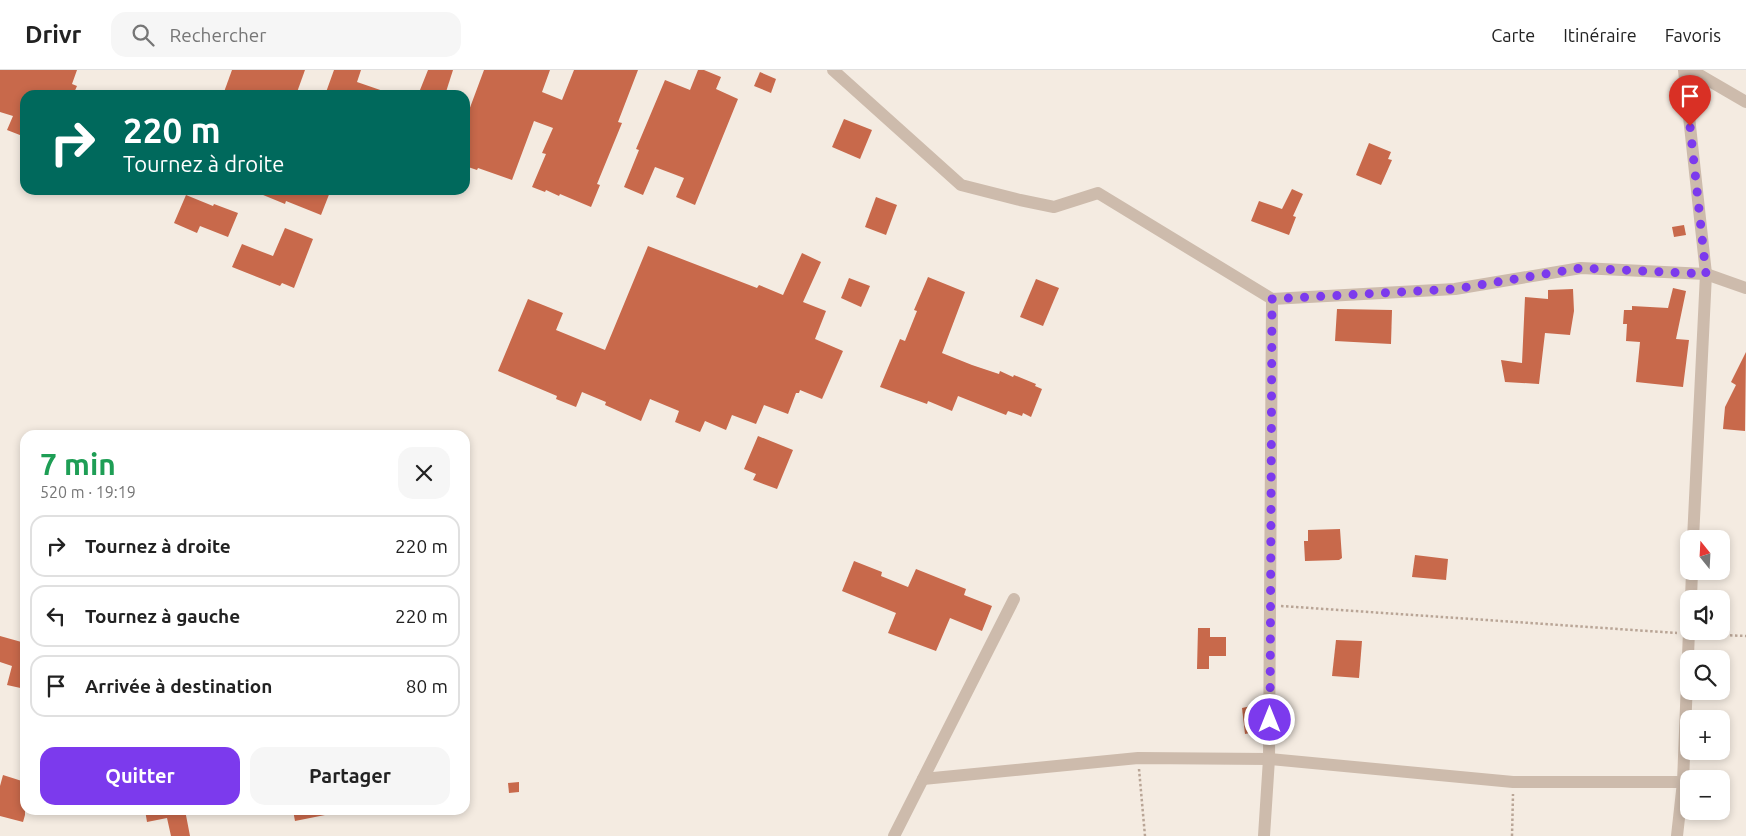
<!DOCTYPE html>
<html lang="fr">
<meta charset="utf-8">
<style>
body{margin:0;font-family:Ubuntu,sans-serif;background:#f6f6f6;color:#222;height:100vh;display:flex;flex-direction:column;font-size:19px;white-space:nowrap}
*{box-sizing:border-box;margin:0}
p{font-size:16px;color:#767676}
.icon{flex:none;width:28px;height:28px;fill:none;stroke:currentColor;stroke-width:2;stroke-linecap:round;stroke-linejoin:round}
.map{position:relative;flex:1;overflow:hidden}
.sheet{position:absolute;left:20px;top:360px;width:450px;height:385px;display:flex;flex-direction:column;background:#fff;border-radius:15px;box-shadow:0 2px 8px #0003}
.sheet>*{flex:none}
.hud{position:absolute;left:20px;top:20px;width:450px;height:105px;border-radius:15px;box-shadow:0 2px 8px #0003;background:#00695c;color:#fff;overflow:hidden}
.needle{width:32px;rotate:342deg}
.fabs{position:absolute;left:1680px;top:460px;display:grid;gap:10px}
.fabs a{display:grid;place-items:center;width:50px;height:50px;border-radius:10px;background:#fff;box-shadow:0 2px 8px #0003;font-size:25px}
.pin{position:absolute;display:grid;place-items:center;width:42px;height:42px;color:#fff;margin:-51px -21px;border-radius:50% 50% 50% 0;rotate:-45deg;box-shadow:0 0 5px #0007}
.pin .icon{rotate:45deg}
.me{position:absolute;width:55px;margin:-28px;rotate:0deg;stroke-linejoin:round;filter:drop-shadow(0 0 4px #0008)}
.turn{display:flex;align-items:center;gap:18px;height:105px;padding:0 20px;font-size:22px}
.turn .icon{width:65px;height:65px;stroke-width:2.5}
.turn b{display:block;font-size:35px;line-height:42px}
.round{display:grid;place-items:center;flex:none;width:52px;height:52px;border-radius:15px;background:#f6f6f6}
.overview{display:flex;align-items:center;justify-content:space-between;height:85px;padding:0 20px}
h1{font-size:30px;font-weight:700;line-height:38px;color:#1e9e55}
.cta{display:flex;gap:10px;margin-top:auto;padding:10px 20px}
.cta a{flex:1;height:58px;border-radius:15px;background:#7c3aed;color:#fff;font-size:20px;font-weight:700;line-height:58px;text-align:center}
.cta a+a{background:#f6f6f6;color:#222}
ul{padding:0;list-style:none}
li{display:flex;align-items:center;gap:15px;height:62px;margin:0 10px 8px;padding:0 10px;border:2px solid #e0e0e0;border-radius:15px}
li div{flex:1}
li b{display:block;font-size:19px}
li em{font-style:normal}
header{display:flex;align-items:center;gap:30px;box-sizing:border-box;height:70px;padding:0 25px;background:#fff;border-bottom:1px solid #e0e0e0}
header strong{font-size:24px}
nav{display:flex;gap:28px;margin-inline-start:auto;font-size:18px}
.search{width:350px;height:45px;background:#f6f6f6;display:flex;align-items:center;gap:12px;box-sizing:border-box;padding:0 18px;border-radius:15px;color:#767676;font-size:19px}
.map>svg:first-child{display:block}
</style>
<header>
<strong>Drivr</strong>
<div class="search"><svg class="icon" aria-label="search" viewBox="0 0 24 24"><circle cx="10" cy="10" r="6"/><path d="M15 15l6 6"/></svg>Rechercher</div>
<nav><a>Carte</a><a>Itinéraire</a><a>Favoris</a></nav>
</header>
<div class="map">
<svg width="1746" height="766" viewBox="0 0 1746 766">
<rect width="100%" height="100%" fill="#f4ebe1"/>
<!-- building -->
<g fill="#c8694b">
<polygon points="0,0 77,0 72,14 77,16 73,25 25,25 25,67 7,60 13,46 0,42"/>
<polygon points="232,0 305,0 296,25 234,25 224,22"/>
<polygon points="334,0 361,0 357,12 389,23 388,25 325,25"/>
<polygon points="428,0 453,0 445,25 418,25"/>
<polygon points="484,0 550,0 542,22 562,30 574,0 638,0 618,52 622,53 597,114 600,115 591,137 560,124 559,126 546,120 545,122 532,117 546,84 542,83 553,58 534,51 512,110 478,98 477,100 465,96 465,51"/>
<polygon points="698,0 704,0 721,7 716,19 738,29 695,135 676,127 684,108 655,97 643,125 624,117 639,80 636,79 665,10 690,20"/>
<polygon points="760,2 776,9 771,23 754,16"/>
<polygon points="844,49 872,60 860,89 832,77"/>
<polygon points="1369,73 1391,82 1388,89 1392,90 1381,115 1356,105"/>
<polygon points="1292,119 1303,124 1293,146 1296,147 1289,165 1251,151 1259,131 1282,139"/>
<polygon points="251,120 325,120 330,122 321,145 286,131 285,134"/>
<polygon points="186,125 213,136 214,134 238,143 228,167 200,156 197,163 174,153"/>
<polygon points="876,127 897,135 886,165 865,157"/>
<polygon points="1684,155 1686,165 1674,167 1672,157"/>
<polygon points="285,158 313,169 294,218 282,213 280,216 232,197 242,174 273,186"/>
<polygon points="648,176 757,218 759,215 783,225 802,183 821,192 803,232 826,241 815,269 843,281 822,329 800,320 799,323 796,323 788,344 764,335 756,354 732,345 726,360 705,351 700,362 675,352 679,341 650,329 641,351 605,335 606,332 582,322 576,337 556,329 557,326 498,301 528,229 563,243 556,260 605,280"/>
<polygon points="928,207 965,222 942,283 972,295 999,304 1000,301 1013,307 1014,305 1036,314 1035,316 1042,319 1031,347 1023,343 1022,346 1008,341 1006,345 958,326 952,341 928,331 927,334 880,317 900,269 905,271 917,241 914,240"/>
<polygon points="849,208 870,216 861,237 841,228"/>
<polygon points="1036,209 1059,218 1043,256 1020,247"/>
<polygon points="1673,218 1686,221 1676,269 1689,270 1683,317 1636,312 1640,272 1626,271 1627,254 1623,254 1624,240 1632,240 1632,236 1668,238"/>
<polygon points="1573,219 1574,241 1570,265 1545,263 1539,314 1505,312 1501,290 1522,293 1525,227 1548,229 1548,220"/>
<polygon points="1337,239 1392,240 1391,274 1335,271"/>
<polygon points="1746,282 1745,361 1723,359 1725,337 1736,315 1731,312"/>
<polygon points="758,366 793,380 777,419 753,410 756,404 744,399"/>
<polygon points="1340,459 1342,488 1339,490 1305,491 1304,472 1304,471 1308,471 1308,460"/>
<polygon points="1415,485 1448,489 1446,510 1412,507"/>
<polygon points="854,491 882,502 881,506 908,517 916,499 966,519 964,525 992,536 982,561 950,548 936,581 888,563 896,543 842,521"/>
<polygon points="1198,558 1210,558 1210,567 1226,567 1226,586 1209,586 1209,599 1197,599"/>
<polygon points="0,566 25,573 25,619 7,615 12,596 0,592"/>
<polygon points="1336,570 1362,571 1359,608 1332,606"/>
<polygon points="1251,636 1255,662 1245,664 1242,638"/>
<polygon points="3,705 25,712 25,745 23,752 0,746 0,716"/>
<polygon points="519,712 519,722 509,723 508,713"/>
<polygon points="145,740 185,740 190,766 171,766 167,748 147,752"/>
<polygon points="293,740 325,740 325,745 295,751"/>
</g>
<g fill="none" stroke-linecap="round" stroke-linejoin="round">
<!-- path -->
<g stroke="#b9a596" stroke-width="2.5" stroke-dasharray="2.5 2.5" stroke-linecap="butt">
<polyline points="1281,536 1677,563"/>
<polyline points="1700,564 1746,566"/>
<polyline points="1139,699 1145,766"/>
<polyline points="1512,766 1513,724"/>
</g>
<!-- street -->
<g stroke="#cdbbac" stroke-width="12">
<polyline points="833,0 961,115 1020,130 1054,137 1098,123 1272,229 1455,219 1581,198 1706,204 1746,218"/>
<polyline points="1684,0 1706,204 1693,469"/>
<polyline points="1691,0 1746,32"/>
<polyline points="1691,529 1692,501"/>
<polyline points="923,709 1138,688 1269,689 1513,712 1683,712"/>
<polyline points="894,766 1014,529"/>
<polyline points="1264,766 1269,689 1272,229"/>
<polyline points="1677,766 1683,712 1689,561"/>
</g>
</g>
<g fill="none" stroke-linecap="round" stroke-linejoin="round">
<!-- route -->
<polyline stroke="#7c3aed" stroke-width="9" stroke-dasharray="0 16.2" points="1270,650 1272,229 1455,219 1581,198 1706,204 1690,56"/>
</g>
</svg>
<div class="fabs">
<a><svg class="needle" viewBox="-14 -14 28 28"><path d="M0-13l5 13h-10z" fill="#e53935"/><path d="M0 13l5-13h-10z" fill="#767676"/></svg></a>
<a><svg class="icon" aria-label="sound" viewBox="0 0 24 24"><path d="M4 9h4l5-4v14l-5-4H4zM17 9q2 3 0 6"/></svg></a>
<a><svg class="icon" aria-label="search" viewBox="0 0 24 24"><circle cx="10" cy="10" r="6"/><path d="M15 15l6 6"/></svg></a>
<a>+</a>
<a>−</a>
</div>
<div class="pin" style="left:1690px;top:56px;background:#d93025"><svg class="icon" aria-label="arrive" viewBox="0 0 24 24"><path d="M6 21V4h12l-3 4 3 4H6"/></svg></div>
<svg class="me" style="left:1270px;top:650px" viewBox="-20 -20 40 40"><circle r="17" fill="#7c3aed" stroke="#fff" stroke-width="3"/><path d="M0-11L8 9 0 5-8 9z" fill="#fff"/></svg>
<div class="hud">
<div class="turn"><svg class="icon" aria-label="right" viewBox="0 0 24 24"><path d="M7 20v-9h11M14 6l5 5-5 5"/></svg><div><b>220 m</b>Tournez à droite</div></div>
</div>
<section class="sheet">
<div class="overview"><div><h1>7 min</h1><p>520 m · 19:19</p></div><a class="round"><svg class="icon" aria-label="close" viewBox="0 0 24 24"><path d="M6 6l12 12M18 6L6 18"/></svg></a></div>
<ul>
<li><svg class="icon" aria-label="right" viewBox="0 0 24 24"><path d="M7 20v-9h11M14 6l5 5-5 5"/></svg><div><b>Tournez à droite</b></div><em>220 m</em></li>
<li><svg class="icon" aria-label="left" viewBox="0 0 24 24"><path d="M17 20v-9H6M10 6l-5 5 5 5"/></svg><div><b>Tournez à gauche</b></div><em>220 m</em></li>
<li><svg class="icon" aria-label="arrive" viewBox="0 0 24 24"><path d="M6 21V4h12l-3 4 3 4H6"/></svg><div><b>Arrivée à destination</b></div><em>80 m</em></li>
</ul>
<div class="cta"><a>Quitter</a><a>Partager</a></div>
</section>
</div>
